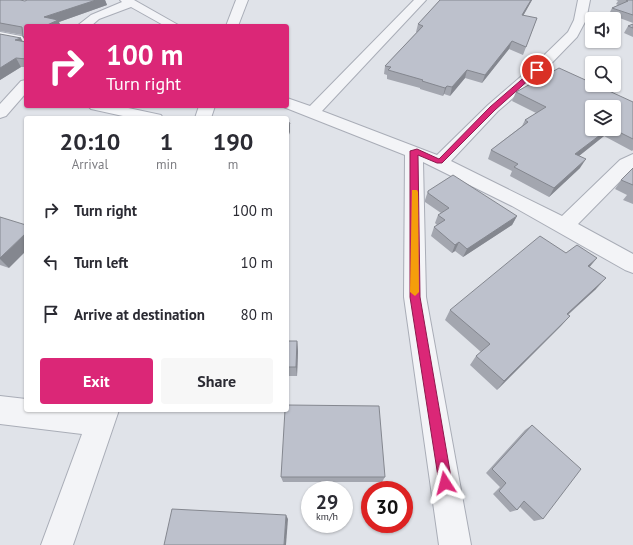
<!DOCTYPE html>
<style>
body{margin:0;font-family:"PT Sans",sans-serif;background:#f7f7f7;color:#2b2b33;height:100vh;display:flex;flex-direction:column;font-size:15px;white-space:nowrap}
*{box-sizing:border-box;margin:0}
p{font-size:13px;color:#7c7c81}
.icon{flex:none;width:22px;height:22px;fill:none;stroke:currentColor;stroke-width:2;stroke-linecap:round;stroke-linejoin:round}
.map{position:relative;flex:1;overflow:hidden}
.drawer{position:absolute;left:24px;top:116px;width:265px;height:296px;display:flex;flex-direction:column;background:#fff;border-radius:4px;box-shadow:0 1px 3px #0004}
.drawer>*{flex:none}
.guide{position:absolute;left:24px;top:24px;width:265px;height:84px;border-radius:4px;box-shadow:0 1px 3px #0004;background:#db2777;color:#fff;overflow:hidden}
.buttons{position:absolute;left:585px;top:12px;display:grid;gap:8px}
.buttons a{display:grid;place-items:center;width:36px;height:36px;border-radius:4px;background:#fff;box-shadow:0 1px 3px #0004;font-size:20px}
.speed{position:absolute;left:301px;top:481px;display:flex;gap:8px;font-size:20px;font-weight:700;text-align:center}
.speed>*{display:grid;place-content:center;width:52px;height:52px;border-radius:50%;background:#fff;box-shadow:0 1px 3px #0004;line-height:1}
.speed small{font-size:10px;font-weight:400}
.speed .limit{border:6px solid #d22;background:#fff;color:#111}
.pin{position:absolute;display:grid;place-items:center;width:34px;height:34px;color:#fff;margin:-17px;border:2px solid #fff;border-radius:50%;box-shadow:0 1px 4px #0007}
.me{position:absolute;width:44px;margin:-22px;rotate:351deg;stroke-linejoin:round;filter:drop-shadow(0 0 3px #0008)}
.turn{display:flex;align-items:center;gap:14px;height:84px;padding:0 16px;font-size:18px}
.turn .icon{width:52px;height:52px;stroke-width:2.5}
.turn b{display:block;font-size:28px;line-height:34px}
.eta{display:flex;justify-content:space-evenly;align-items:center;height:68px;text-align:center}
.eta b{font-size:24px;font-weight:700;line-height:28px}
.primary-button{display:flex;gap:8px;margin-top:auto;padding:8px 16px}
.primary-button a{flex:1;height:46px;border-radius:4px;background:#db2777;color:#fff;font-size:16px;font-weight:700;line-height:46px;text-align:center}
.primary-button a+a{background:#f7f7f7;color:#2b2b33}
ul{padding:0;list-style:none}
li{display:flex;align-items:center;gap:12px;height:52px;padding:0 16px}
li div{flex:1}
li b{display:block;font-size:15px}
li em{font-style:normal}
.map>svg:first-child{display:block}
</style>
<div class="map">
<svg width="633" height="545" viewBox="0 0 633 545">
<rect width="100%" height="100%" fill="#e0e3e9"/>
<g fill="none" stroke-linecap="round" stroke-linejoin="round">
<!-- minor casing -->
<g stroke="#a9adb7" stroke-width="2">
<g id="minor">
<polygon points="120,0 134,0 180,26 165,26 131,7 99,19 91,26 77,26 91,15 122,2"/>
<polygon points="236,0 248,0 238,26 226,26"/>
<polygon points="414,0 426,0 322,111 437,155 488,105 532,67 568,32 574,20 578,0 590,0 586,20 577,37 542,73 498,111 451,161 562,216 620,160 633,154 633,168 578,224 633,254 633,273 625,270 512,206 423,162 426,297 471,545 439,545 404,297 405,155 281,106 287,106 287,98 310,106"/>
<polygon points="0,32 26,37 26,45 0,40"/>
<polygon points="26,80 26,93 6,116 0,118 0,104 21,81"/>
<polygon points="88,106 119,106 161,115 163,118 132,118 91,109"/>
<polygon points="199,106 215,106 211,118 195,118"/>
<polygon points="0,396 26,399 26,410 119,410 73,545 41,545 82,434 0,424"/>
</g>
</g>
<!-- minor -->
<use href="#minor" fill="#f3f4f7" fill-rule="evenodd"/>
</g>
<!-- wall -->
<g fill="#a3a6af" fill-rule="evenodd">
<polygon points="0,0 25,1 27,0 105,0 107,5 59,22 26,26 26,67 21,67 0,80 0,34 26,42 22,35 0,31"/>
<polygon points="440,0 532,0 523,16 537,18 523,55 509,49 482,83 465,78 450,96 444,94 443,96 420,89 420,88 387,79 387,75 384,74 385,66 417,32 416,32 418,24"/>
<polygon points="616,0 633,0 633,23 609,14 612,8 618,5 616,4 618,1"/>
<polygon points="633,24 633,37 624,33 628,26"/>
<path d="M 516,92 L 633,102 L 633,150 L 632,151 L 604,136 L 579,156 L 580,168 L 549,197 L 510,176 L 512,171 L 488,159 L 491,150 L 522,126 L 525,120 L 536,113 L 512,101 ZM 614,107 L 614,129 L 592,129 Z"/>
<polygon points="633,168 633,204 623,200 627,195 615,189 621,180"/>
<polygon points="428,191 517,216 512,225 463,257 455,251 452,253 431,236 434,227 437,225 435,223 438,215 441,213 425,202 425,200"/>
<polygon points="0,217 9,268 0,265"/>
<polygon points="589,267 596,289 568,315 570,316 497,390 470,365 476,356 481,352 445,320 450,310"/>
<polygon points="287,341 297,341 298,351 297,376 287,376"/>
<polygon points="532,425 543,519 534,521 520,507 517,510 510,512 493,494 500,487 486,473 525,430"/>
<polygon points="281,477 385,477 382,482 283,482"/>
</g>
<!-- shaded-wall -->
<g fill="#84878f">
<polygon points="96,0 105,0 107,5 59,22 61,26 45,26 44,17"/>
<polygon points="531,0 532,0 519,23 522,15"/>
<polygon points="26,35 26,43 23,37"/>
<polygon points="21,38 25,46 15,40"/>
<polygon points="512,41 509,49 482,83 485,75"/>
<polygon points="16,58 21,67 0,80 0,68"/>
<polygon points="467,70 465,78 450,96 452,87"/>
<polygon points="447,86 444,94 443,96 445,88"/>
<polygon points="290,123 290,132 287,140 287,130"/>
<polygon points="608,129 609,129 604,136 570,163 575,154"/>
<polygon points="586,159 580,168 549,197 554,188"/>
<polygon points="517,216 512,225 463,257 467,249"/>
<polygon points="26,233 26,251 9,268 0,259 0,258"/>
<polygon points="459,242 455,251 452,253 455,245"/>
<polygon points="597,258 588,269 588,266"/>
<polygon points="606,278 596,289 557,324 567,314"/>
<polygon points="570,316 561,326 497,390 504,381"/>
<polygon points="297,341 298,351 297,376 296,367"/>
<polygon points="286,515 288,519 286,545 284,545"/>
</g>
<!-- building -->
<g fill="#bdc1cc" stroke="#84878f">
<polygon points="0,0 20,0 25,1 27,0 96,0 44,17 58,20 45,26 26,26 26,35 23,37 22,27 0,23"/>
<polygon points="440,0 531,0 522,15 537,18 526,47 512,41 485,75 467,70 452,87 447,86 445,88 422,81 423,80 388,70 391,67 385,66 423,26 418,24"/>
<polygon points="626,0 633,0 633,15 612,8 628,1"/>
<polygon points="633,24 633,28 628,26"/>
<polygon points="0,34 21,38 15,40 26,42 26,59 16,58 0,68"/>
<polygon points="559,68 592,83 592,85 596,85 633,102 633,139 613,129 614,129 614,107 592,107 592,129 608,129 575,154 586,159 554,188 514,167 518,164 491,150 528,122 525,120 546,107 516,92"/>
<polygon points="287,122 290,123 287,130"/>
<polygon points="633,168 633,185 621,180"/>
<polygon points="453,175 517,216 467,249 459,242 455,245 434,227 445,220 438,215 449,208 428,193 428,191"/>
<polygon points="0,217 26,225 26,233 0,258"/>
<polygon points="540,236 566,253 577,245 597,258 588,266 606,278 567,314 570,316 504,381 476,356 490,344 450,310"/>
<polygon points="287,341 297,341 296,367 287,367"/>
<polygon points="287,405 379,406 385,477 281,477 285,410 287,410"/>
<polygon points="532,425 581,469 543,519 524,501 517,510 499,491 506,483 492,469"/>
<polygon points="172,509 286,515 284,545 164,545"/>
</g>
<!-- route -->
<polygon fill="#db2777" stroke="#8e194d" points="535,68 540,70 495,110 442,163 437,163 418,155 420,297 452,483 450,487 445,489 441,487 439,483 410,297 410,151 417,149 439,159 490,107"/>
<!-- slow -->
<polygon fill="#f59e0b" points="412,190 417,190 418,192 419,292 415,296 410,292"/>
</svg>
<div class="buttons">
<a><svg class="icon" aria-label="sound" viewBox="0 0 24 24"><path d="M4 9h4l5-4v14l-5-4H4zM17 9q2 3 0 6"/></svg></a>
<a><svg class="icon" aria-label="search" viewBox="0 0 24 24"><circle cx="10" cy="10" r="6"/><path d="M15 15l6 6"/></svg></a>
<a><svg class="icon" aria-label="layers" viewBox="0 0 24 24"><path d="M12 4l9 5-9 5-9-5zM3 14l9 5 9-5"/></svg></a>
</div>
<div class="speed"><div>29<small>km/h</small></div><div class="limit">30</div></div>
<div class="pin" style="left:537px;top:70px;background:#d93025"><svg class="icon" aria-label="arrive" viewBox="0 0 24 24"><path d="M6 21V4h12l-3 4 3 4H6"/></svg></div>
<svg class="me" style="left:445px;top:483px" viewBox="-20 -20 40 40"><path d="M0-17L14 15 0 8-14 15z" fill="#db2777" stroke="#fff" stroke-width="4"/></svg>
<div class="guide">
<div class="turn"><svg class="icon" aria-label="right" viewBox="0 0 24 24"><path d="M7 20v-9h11M14 6l5 5-5 5"/></svg><div><b>100 m</b>Turn right</div></div>
</div>
<section class="drawer">
<div class="eta">
<div><b>20:10</b><p>Arrival</p></div>
<div><b>1</b><p>min</p></div>
<div><b>190</b><p>m</p></div>
</div>
<ul>
<li><svg class="icon" aria-label="right" viewBox="0 0 24 24"><path d="M7 20v-9h11M14 6l5 5-5 5"/></svg><div><b>Turn right</b></div><em>100 m</em></li>
<li><svg class="icon" aria-label="left" viewBox="0 0 24 24"><path d="M17 20v-9H6M10 6l-5 5 5 5"/></svg><div><b>Turn left</b></div><em>10 m</em></li>
<li><svg class="icon" aria-label="arrive" viewBox="0 0 24 24"><path d="M6 21V4h12l-3 4 3 4H6"/></svg><div><b>Arrive at destination</b></div><em>80 m</em></li>
</ul>
<div class="primary-button"><a>Exit</a><a>Share</a></div>
</section>
</div>
